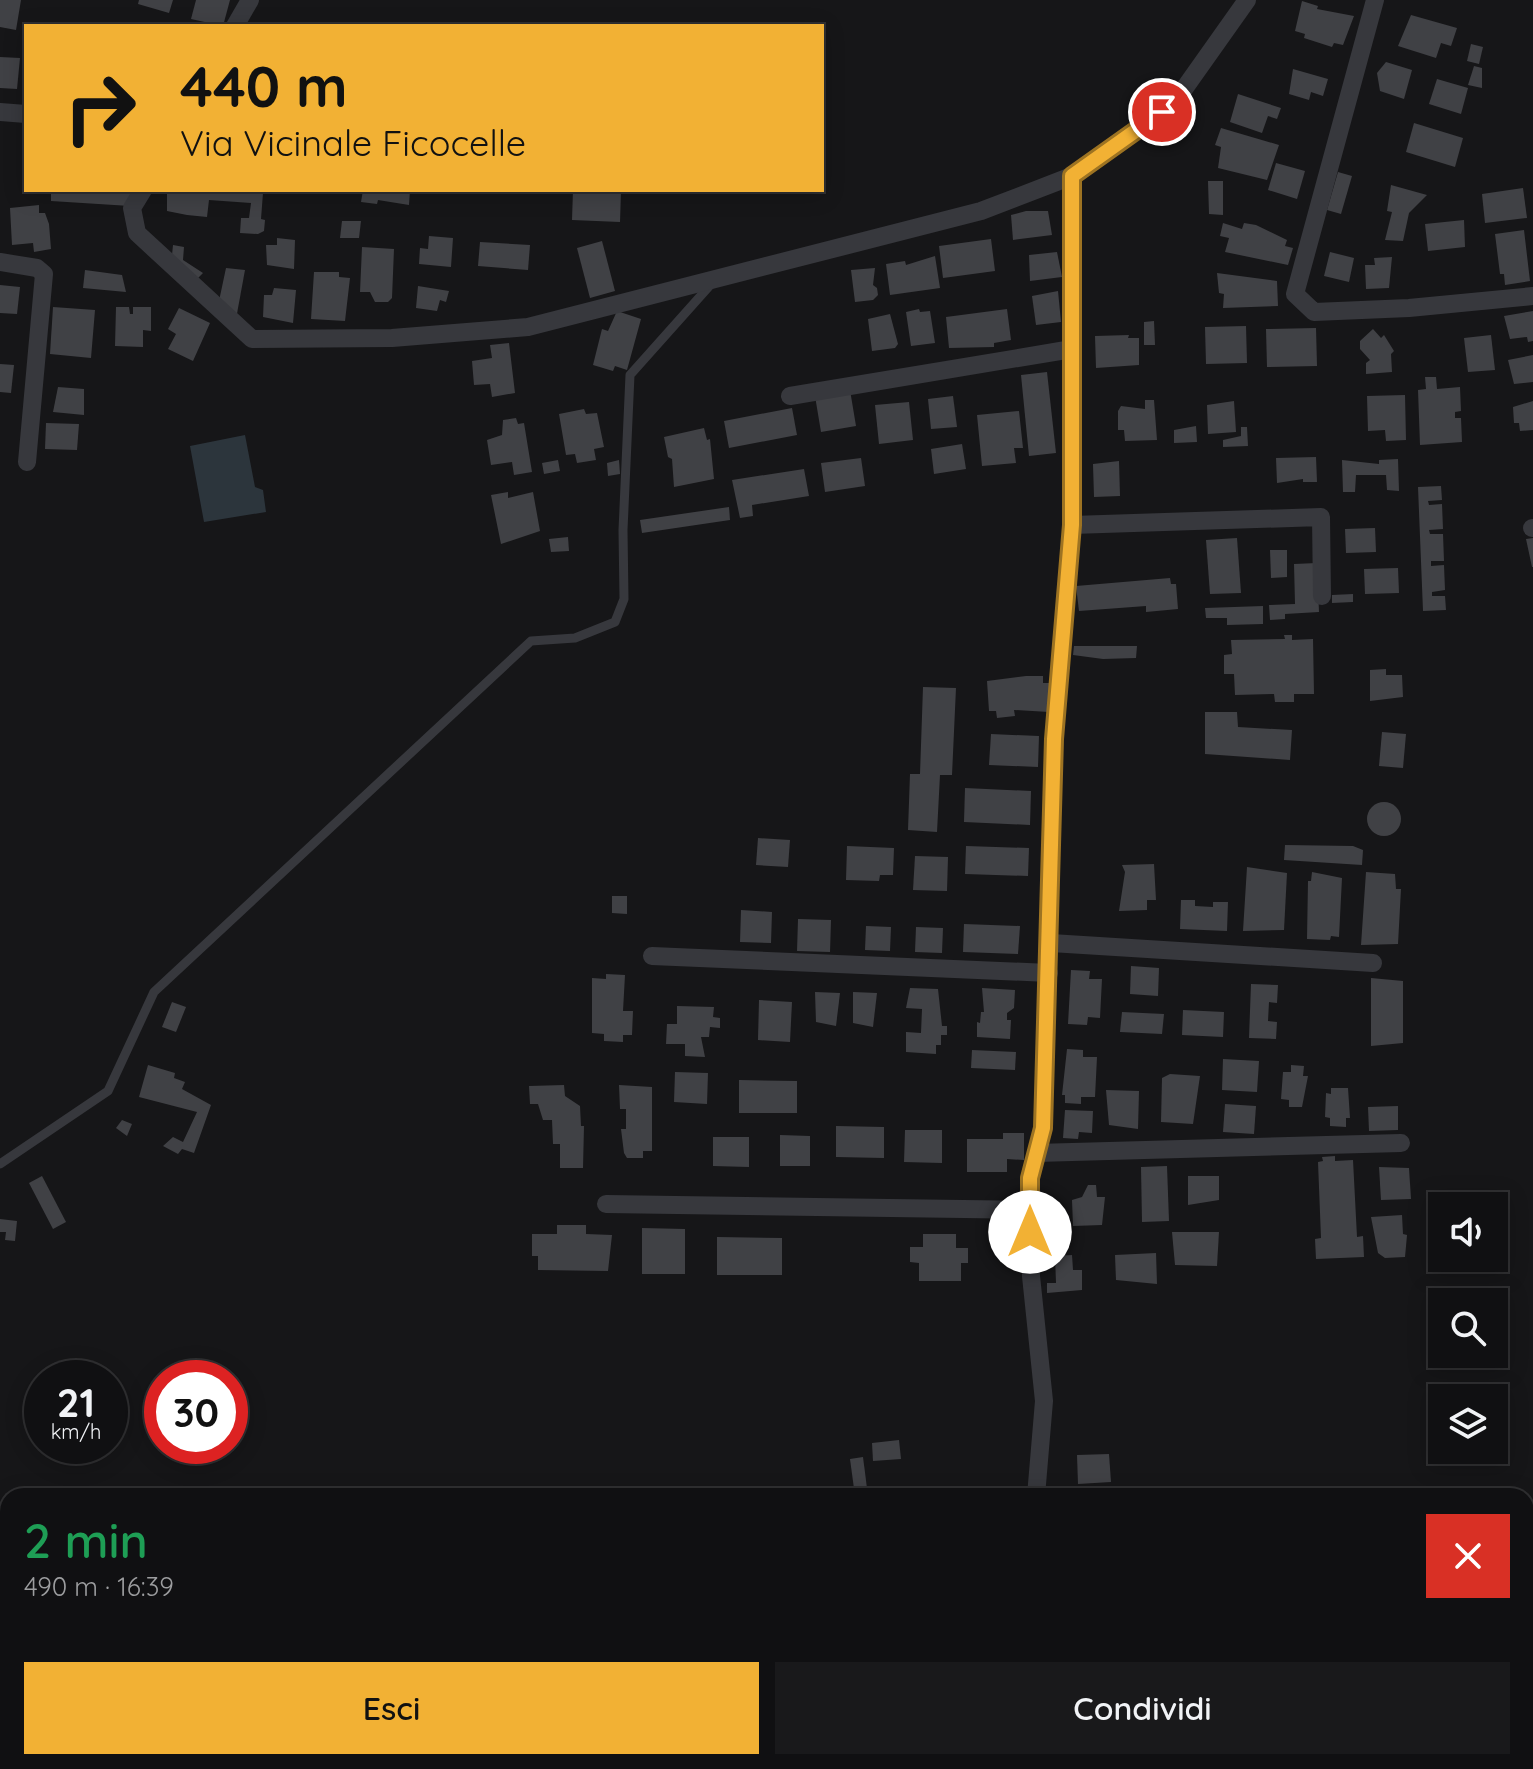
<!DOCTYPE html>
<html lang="it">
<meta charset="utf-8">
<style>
body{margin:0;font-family:Quicksand,sans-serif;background:#19191b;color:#f1f3f6;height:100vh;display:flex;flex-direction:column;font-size:30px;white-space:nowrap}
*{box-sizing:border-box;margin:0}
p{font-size:26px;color:#9c9d9f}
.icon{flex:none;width:44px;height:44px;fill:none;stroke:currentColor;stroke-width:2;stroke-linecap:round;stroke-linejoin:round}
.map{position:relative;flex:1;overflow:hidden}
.drawer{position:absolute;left:0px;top:1488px;width:1534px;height:282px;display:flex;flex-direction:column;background:#101012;border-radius:24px 24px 0 0;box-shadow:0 4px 20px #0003,0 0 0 2px #303032}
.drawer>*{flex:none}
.banner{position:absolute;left:24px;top:24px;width:800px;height:168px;border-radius:0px;box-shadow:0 4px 20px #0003,0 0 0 2px #303032;background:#f2b134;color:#111;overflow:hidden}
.fabs{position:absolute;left:1428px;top:1192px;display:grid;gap:16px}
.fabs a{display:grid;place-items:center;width:80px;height:80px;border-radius:0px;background:#101012;box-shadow:0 4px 20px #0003,0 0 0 2px #303032;font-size:40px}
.speed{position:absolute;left:24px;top:1360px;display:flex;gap:16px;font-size:40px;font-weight:700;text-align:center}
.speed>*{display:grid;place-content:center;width:104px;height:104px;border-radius:50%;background:#101012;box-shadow:0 4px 20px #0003,0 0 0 2px #303032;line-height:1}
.speed small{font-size:20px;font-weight:400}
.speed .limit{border:12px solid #d22;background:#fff;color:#111}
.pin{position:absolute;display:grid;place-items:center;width:68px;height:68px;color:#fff;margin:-34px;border:4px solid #fff;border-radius:50%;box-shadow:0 2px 8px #0007}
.me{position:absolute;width:88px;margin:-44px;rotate:0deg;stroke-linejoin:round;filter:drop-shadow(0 0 6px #0008)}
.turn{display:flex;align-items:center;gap:28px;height:168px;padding:0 24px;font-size:36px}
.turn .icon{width:104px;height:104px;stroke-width:2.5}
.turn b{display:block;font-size:56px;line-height:68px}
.round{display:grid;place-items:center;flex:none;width:84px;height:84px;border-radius:0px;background:#19191b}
.headline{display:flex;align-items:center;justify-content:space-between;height:136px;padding:0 24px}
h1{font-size:48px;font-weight:600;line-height:60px;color:#1e9e55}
.primary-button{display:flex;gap:16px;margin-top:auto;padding:16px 24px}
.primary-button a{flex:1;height:92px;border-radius:0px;background:#f2b134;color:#111;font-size:32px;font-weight:600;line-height:92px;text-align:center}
.primary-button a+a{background:#19191b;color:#f1f3f6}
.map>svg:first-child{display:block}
</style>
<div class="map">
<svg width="1533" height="1769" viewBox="0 0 1533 1769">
<rect width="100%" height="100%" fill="#161618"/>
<!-- water -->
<polygon fill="#2c353c" points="245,435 255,487 263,490 266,512 204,522 190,446"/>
<!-- building -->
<g fill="#404145">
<polygon points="0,0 21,0 16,30 0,27"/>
<polygon points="139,0 173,0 169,13 138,4"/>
<polygon points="196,0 230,0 223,26 191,19"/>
<polygon points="1302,1 1318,6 1317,9 1354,16 1343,45 1334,43 1332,47 1304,38 1305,34 1295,31"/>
<polygon points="1411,15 1457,28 1451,46 1441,43 1436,58 1398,46"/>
<polygon points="1471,44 1483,47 1479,64 1467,61"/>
<polygon points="0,57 20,58 17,89 0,88"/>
<polygon points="1386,62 1412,70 1404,99 1380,91 1377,73"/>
<polygon points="1474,66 1482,68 1482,88 1468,85"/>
<polygon points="1293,69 1328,79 1323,96 1311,92 1309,100 1289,94"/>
<polygon points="1437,79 1468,88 1461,114 1429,104"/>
<polygon points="1238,94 1281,108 1277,119 1268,116 1262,133 1230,122"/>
<polygon points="1414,123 1463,138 1455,167 1406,152"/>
<polygon points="1221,128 1279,145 1267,180 1218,168 1221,147 1215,145"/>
<polygon points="1276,163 1305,171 1297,199 1268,190"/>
<polygon points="1338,172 1352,176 1341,214 1327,210"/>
<polygon points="1208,181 1223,181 1223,215 1209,214"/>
<polygon points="1391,185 1427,195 1409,213 1403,241 1385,240 1392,212 1387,211"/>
<polygon points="1523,188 1527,218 1485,223 1482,194"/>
<polygon points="51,190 131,190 130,206 51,201"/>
<polygon points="167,190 287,190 287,194 263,193 261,219 265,220 264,231 258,234 240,233 241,218 249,218 251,203 209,200 207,217 187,215 167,211"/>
<polygon points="363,190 410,190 409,205 378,200 377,204 361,202"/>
<polygon points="573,190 621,190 620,222 572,220"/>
<polygon points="39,205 39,213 45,213 49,224 51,249 34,252 33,243 12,245 10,208"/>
<polygon points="1026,211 1048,211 1052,235 1013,240 1011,215"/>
<polygon points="1464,220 1465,247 1428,251 1425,224"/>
<polygon points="342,221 361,221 359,238 340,238"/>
<polygon points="1223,223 1242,229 1244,223 1256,225 1287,240 1285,246 1293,248 1288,265 1225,252 1229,238 1220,236"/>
<polygon points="1524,230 1530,281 1505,285 1504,274 1500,274 1495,234"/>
<polygon points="429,236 453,238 451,267 419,264 420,248 428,249"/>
<polygon points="277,238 295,240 294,269 267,265 266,245 277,245"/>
<polygon points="991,239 995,271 943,278 939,246"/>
<polygon points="602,241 615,291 590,298 577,248"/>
<polygon points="480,242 530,245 528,270 478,266"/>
<polygon points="173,245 184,247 183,260 203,273 197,279 172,255"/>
<polygon points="362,247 394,249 392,298 388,302 375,302 370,292 360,292"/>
<polygon points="1057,252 1062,277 1030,281 1029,255"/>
<polygon points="1330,252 1354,258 1349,282 1324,276"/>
<polygon points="935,256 940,288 890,295 886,264 905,261 906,265"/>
<polygon points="1392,257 1389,288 1366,289 1365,265 1375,265 1374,258"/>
<polygon points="226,268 245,270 236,319 219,301"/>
<polygon points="875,268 873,285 877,288 878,295 873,300 855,302 851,270"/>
<polygon points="85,270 122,275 126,292 83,288"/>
<polygon points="314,272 339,272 339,277 350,278 345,321 311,319"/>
<polygon points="1217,273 1277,281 1278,306 1223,308 1224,294 1219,293"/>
<polygon points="0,285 20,287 17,314 0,313"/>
<polygon points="418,286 449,291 446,302 440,300 437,311 416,308"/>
<polygon points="274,288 296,290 293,323 263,317 264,295 272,295"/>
<polygon points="1058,291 1061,322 1036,325 1032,296"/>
<polygon points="53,307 95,310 91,358 50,354"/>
<polygon points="116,307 129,307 130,314 133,314 133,307 151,307 151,331 143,330 143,347 115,346"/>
<polygon points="179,308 210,323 193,361 168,349 176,334 168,329"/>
<polygon points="919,309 920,312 930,311 935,343 911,346 906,312"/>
<polygon points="1007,309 1011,340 994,343 994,347 949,348 946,317"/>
<polygon points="617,311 641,319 627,370 615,366 613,371 593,365 602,329 608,331"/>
<polygon points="1533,311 1533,341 1528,342 1527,337 1510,339 1504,316"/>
<polygon points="890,314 898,344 895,348 872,351 868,319"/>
<polygon points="1154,321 1155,345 1144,345 1144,322"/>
<polygon points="1246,326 1247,363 1206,364 1205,327"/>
<polygon points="1316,328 1317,366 1267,367 1266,329"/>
<polygon points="1373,329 1381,338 1384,335 1394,351 1391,354 1392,372 1366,374 1366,363 1370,360 1360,349 1360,341"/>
<polygon points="1129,335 1128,338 1139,338 1139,365 1096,368 1095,336"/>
<polygon points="1491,335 1495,370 1468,372 1464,338"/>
<polygon points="509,343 515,393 492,397 490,384 474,385 472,361 492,358 490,345"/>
<polygon points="1533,355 1533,382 1514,384 1508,360"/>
<polygon points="0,364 14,365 11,393 0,392"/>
<polygon points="1047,372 1056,453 1029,456 1021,375"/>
<polygon points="1425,377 1436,377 1437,389 1460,387 1461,411 1455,412 1455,418 1461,418 1462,442 1420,445 1418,390 1426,389"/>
<polygon points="58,387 84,389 84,415 53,412"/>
<polygon points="850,390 856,426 821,432 815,396"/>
<polygon points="1405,395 1406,440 1386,441 1385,430 1368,431 1367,396"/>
<polygon points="953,396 957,427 931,429 928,399"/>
<polygon points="1145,400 1154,400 1157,440 1125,441 1124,430 1118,430 1118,411 1121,406 1145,409"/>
<polygon points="1234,401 1236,432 1208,434 1207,405"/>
<polygon points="1533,401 1533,430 1520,431 1519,423 1514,423 1513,407"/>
<polygon points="909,402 913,440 879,444 875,405"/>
<polygon points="792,408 797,435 729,448 724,421"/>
<polygon points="584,409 586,414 597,413 604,447 594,449 596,460 577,463 575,454 566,455 559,414"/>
<polygon points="1019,411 1023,448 1014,448 1016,463 982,466 977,415"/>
<polygon points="516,418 518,424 524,423 532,472 514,475 512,462 491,465 487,440 502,435 503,420"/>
<polygon points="46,423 79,424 77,450 45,449"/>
<polygon points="1196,426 1197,442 1174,443 1174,430"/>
<polygon points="1241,427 1247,427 1248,446 1223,447 1223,440 1241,436"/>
<polygon points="704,428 707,440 710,439 714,479 674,487 672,459 668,457 664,437"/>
<polygon points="962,444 966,469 934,474 931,449"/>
<polygon points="1316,457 1317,482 1303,482 1303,479 1277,483 1276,458"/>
<polygon points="861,458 865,486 825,492 821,463"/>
<polygon points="1398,459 1399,491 1387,490 1386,475 1356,475 1355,492 1343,492 1342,460 1379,464 1379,460"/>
<polygon points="558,460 560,471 544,474 542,463"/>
<polygon points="619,460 620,474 608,476 607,463"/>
<polygon points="1119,461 1120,496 1094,497 1093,464"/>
<polygon points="804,469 809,496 752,505 753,516 740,518 732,480"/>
<polygon points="1441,486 1442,500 1428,501 1429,505 1442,504 1443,529 1429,530 1430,534 1443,534 1444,561 1431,561 1431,566 1444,565 1445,590 1432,592 1432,596 1445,596 1446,610 1423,611 1418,487"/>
<polygon points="508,492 508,498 533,492 540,531 501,544 491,495"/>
<polygon points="729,507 730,520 642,533 640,520"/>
<polygon points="1375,528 1376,552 1346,553 1345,529"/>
<polygon points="568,537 569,551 551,552 549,539"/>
<polygon points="1237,538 1241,593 1210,594 1206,540"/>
<polygon points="1533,538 1533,567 1532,567 1526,539"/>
<polygon points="1270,550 1287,550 1287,577 1271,578"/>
<polygon points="1317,563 1319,612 1285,614 1285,619 1270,620 1269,605 1295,604 1294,564"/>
<polygon points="1398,568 1399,593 1365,594 1364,569"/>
<polygon points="1170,578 1171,584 1176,584 1178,609 1146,612 1146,606 1079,611 1076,586"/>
<polygon points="1353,594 1353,602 1332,603 1332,595"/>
<polygon points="1263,606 1263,624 1227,625 1227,618 1206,618 1205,608"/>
<polygon points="1284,635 1292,635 1292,640 1313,639 1314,694 1294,694 1294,702 1275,702 1274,694 1235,695 1234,674 1224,674 1224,655 1232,654 1231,640 1285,639"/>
<polygon points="1074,646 1137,646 1136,658 1103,659 1073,655"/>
<polygon points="1386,669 1386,675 1402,675 1403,697 1370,701 1370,670"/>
<polygon points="1026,676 1043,676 1043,683 1050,683 1049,712 1014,710 1015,716 997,718 996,711 989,711 987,681"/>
<polygon points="923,687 956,688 952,775 940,775 937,832 908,830 910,774 920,774"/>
<polygon points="1205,712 1237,712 1238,727 1292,730 1290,760 1205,754"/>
<polygon points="1382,732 1406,734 1403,768 1379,766"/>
<polygon points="991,734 1039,736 1038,767 989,765"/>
<polygon points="965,788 1031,791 1030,825 964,822"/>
<circle cx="1384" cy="819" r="17"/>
<polygon points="758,838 790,840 788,867 756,865"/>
<polygon points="1285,845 1353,846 1363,850 1362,865 1284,860"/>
<polygon points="847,846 894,848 893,875 880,875 879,881 846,880"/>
<polygon points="966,846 1029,848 1028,876 965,874"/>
<polygon points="915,856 948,857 947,891 913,890"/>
<polygon points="1154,864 1156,900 1147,900 1147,910 1119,911 1125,872 1122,865"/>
<polygon points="1247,867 1287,873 1284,930 1243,931"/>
<polygon points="1312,872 1342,878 1339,937 1331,936 1330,940 1307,939 1308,881 1311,881"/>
<polygon points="1366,872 1395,874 1396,889 1401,889 1398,944 1361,945"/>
<polygon points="612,896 627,896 627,914 612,913"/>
<polygon points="1181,900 1195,900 1195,906 1213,907 1213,902 1228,902 1227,931 1180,929"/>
<polygon points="741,910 772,912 771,943 740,942"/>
<polygon points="798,919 831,920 830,952 797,951"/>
<polygon points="964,924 1020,926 1018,954 963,952"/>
<polygon points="866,926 891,927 890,951 865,950"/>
<polygon points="916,927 943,928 942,953 915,952"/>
<polygon points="1131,966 1159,968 1158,996 1130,994"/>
<polygon points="1071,970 1090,971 1089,979 1102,979 1100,1018 1088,1017 1087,1025 1068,1024"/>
<polygon points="606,974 625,975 623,1011 633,1011 632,1035 623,1035 623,1042 604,1041 604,1034 592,1033 592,978 606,979"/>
<polygon points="1371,978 1403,981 1403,1043 1371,1046"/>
<polygon points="1251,984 1278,985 1277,1003 1269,1002 1268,1021 1277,1022 1276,1039 1249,1038"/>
<polygon points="910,988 938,989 942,1026 947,1026 947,1035 941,1035 941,1045 936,1045 936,1054 906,1052 906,1032 921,1033 922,1009 906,1008"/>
<polygon points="982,988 1015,990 1014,1008 1007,1013 1007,1020 1011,1020 1010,1039 977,1037 977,1022 980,1023 981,1012 984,1012"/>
<polygon points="815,992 840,993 836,1026 816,1022"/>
<polygon points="853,992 877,993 873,1027 853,1023"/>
<polygon points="759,1000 792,1002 790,1042 758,1040"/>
<polygon points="172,1002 186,1007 176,1032 162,1027"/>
<polygon points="677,1006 714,1007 713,1017 720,1018 720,1028 710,1027 709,1037 701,1037 705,1057 685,1056 685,1044 666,1044 667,1024 677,1024"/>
<polygon points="1183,1010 1224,1012 1223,1037 1182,1035"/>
<polygon points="1122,1012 1164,1014 1162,1034 1120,1032"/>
<polygon points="1067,1049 1083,1050 1083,1057 1097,1057 1095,1097 1081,1097 1081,1104 1065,1103 1065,1095 1062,1095"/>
<polygon points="972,1050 1016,1052 1015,1070 971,1068"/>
<polygon points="1223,1059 1259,1061 1257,1092 1222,1090"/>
<polygon points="148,1065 175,1073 174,1078 185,1082 182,1089 211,1105 194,1153 182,1149 178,1154 163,1146 173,1137 183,1142 197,1112 139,1097"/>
<polygon points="1291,1065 1304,1066 1303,1076 1308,1076 1302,1107 1289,1107 1289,1100 1281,1099 1283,1072 1291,1072"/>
<polygon points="675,1072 708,1073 707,1104 674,1102"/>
<polygon points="1170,1074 1200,1076 1193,1124 1161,1122 1162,1078"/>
<polygon points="739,1080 797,1081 797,1113 739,1113"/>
<polygon points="564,1085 565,1096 580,1106 581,1126 584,1126 583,1168 560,1168 560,1144 553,1144 552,1120 543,1120 538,1104 530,1104 529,1086"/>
<polygon points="619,1085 652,1087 652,1151 643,1151 643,1158 627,1158 624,1153 621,1129 626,1129 626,1109 620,1109"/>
<polygon points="1331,1088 1348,1088 1350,1118 1346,1118 1346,1127 1330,1126 1330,1118 1325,1117 1326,1093 1331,1094"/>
<polygon points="1106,1090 1139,1091 1138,1129 1109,1125"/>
<polygon points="1225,1104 1256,1106 1254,1134 1223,1132"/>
<polygon points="1398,1106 1398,1130 1369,1131 1368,1107"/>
<polygon points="1065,1110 1093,1111 1092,1133 1079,1132 1078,1139 1063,1138"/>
<polygon points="122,1120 132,1124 127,1136 116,1128"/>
<polygon points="836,1126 884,1127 884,1158 836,1157"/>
<polygon points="905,1130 942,1130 942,1163 904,1162"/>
<polygon points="1003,1133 1024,1133 1024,1160 1007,1159 1007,1172 967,1172 967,1139 1003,1139"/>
<polygon points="780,1135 810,1136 810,1166 780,1166"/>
<polygon points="713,1137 749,1137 749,1167 713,1166"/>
<polygon points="1335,1156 1335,1161 1353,1160 1357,1237 1363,1236 1364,1257 1316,1259 1315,1239 1321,1238 1318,1162 1323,1161 1322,1157"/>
<polygon points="1167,1166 1169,1221 1142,1222 1141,1167"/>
<polygon points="1379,1167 1409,1168 1411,1199 1381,1200"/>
<polygon points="42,1176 66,1222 53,1229 29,1183"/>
<polygon points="1188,1176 1219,1176 1219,1200 1188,1205"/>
<polygon points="1088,1185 1096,1185 1097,1197 1105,1197 1102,1225 1073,1226 1072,1200 1082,1197"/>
<polygon points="1402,1215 1403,1234 1407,1235 1405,1257 1385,1258 1378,1253 1371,1217"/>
<polygon points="0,1219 17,1221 15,1241 5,1240 6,1232 0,1232"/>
<polygon points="557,1225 586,1225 586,1234 612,1235 608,1271 538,1270 538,1256 532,1256 532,1234 557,1234"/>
<polygon points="642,1228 685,1229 685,1274 642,1274"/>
<polygon points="1172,1232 1219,1232 1217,1266 1175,1265"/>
<polygon points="923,1234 956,1234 956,1248 968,1248 968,1263 961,1263 961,1281 919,1281 919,1263 910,1262 910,1247 923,1247"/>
<polygon points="717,1237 782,1238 782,1275 717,1275"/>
<polygon points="1156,1253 1157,1284 1116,1280 1115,1255"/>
<polygon points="1072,1255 1073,1270 1082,1270 1082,1290 1047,1293 1047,1283 1056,1283 1055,1256"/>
<polygon points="899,1440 901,1459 873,1461 872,1443"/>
<polygon points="1109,1454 1111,1482 1078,1484 1077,1455"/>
<polygon points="863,1457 868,1496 855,1496 850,1459"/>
</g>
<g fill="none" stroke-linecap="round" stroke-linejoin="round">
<!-- lane -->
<polyline stroke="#37383d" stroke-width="9" points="0,1164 108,1091 154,992 531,641 575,638 615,622 624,599 623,530 630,375 713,282"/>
<!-- street -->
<g stroke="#37383d" stroke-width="18">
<polyline points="1375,0 1295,294 1314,312 1409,308 1533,296"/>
<polyline points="235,26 250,0"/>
<polyline points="0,112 26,114"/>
<polyline points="143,190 132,208 137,233 252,339 392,338 528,327 981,211 1072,176"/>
<polyline points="0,262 37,268 44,274 27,462"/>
<polyline points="790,396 1072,349"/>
<polyline points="1072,525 1321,517 1322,596"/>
<polyline points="1532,528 1533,528"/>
<polyline points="1051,943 1373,963"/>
<polyline points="652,956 1049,973"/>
<polyline points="1036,1153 1401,1143"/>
<polyline points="606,1204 1030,1210"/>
<polyline points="1036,1496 1044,1401 1031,1276 1030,1178 1043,1128 1054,739 1072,525 1072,176 1162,112 1184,89 1247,0"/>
<polyline points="890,1762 1027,1768 1027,1762"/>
</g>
</g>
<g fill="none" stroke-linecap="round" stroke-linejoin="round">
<!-- route casing -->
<g stroke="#9d7322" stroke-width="20">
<polyline id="route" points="1030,1232 1030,1178 1043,1128 1054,739 1072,525 1072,176 1162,112"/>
</g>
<!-- route -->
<use href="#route" stroke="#f2b134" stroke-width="14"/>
</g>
</svg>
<div class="fabs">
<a><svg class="icon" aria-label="sound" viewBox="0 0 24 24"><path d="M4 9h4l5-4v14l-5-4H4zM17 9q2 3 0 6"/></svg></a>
<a><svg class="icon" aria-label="search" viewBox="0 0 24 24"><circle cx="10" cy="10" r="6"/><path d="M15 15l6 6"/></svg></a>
<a><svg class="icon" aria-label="layers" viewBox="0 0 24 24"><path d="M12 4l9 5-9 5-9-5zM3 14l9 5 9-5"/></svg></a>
</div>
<div class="speed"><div>21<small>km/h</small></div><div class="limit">30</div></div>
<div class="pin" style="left:1162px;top:112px;background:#d93025"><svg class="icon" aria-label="arrive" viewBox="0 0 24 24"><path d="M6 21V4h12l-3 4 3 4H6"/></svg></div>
<svg class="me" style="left:1030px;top:1232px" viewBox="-20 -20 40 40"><circle r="19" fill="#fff"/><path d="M0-13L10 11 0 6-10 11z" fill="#f2b134"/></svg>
<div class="banner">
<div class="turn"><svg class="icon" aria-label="right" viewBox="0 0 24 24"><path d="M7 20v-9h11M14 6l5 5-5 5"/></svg><div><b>440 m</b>Via Vicinale Ficocelle</div></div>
</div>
<section class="drawer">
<div class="headline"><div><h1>2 min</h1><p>490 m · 16:39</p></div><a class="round" style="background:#d93025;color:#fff"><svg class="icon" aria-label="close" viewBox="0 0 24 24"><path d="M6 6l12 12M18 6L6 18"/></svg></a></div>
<div class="primary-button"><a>Esci</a><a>Condividi</a></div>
</section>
</div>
